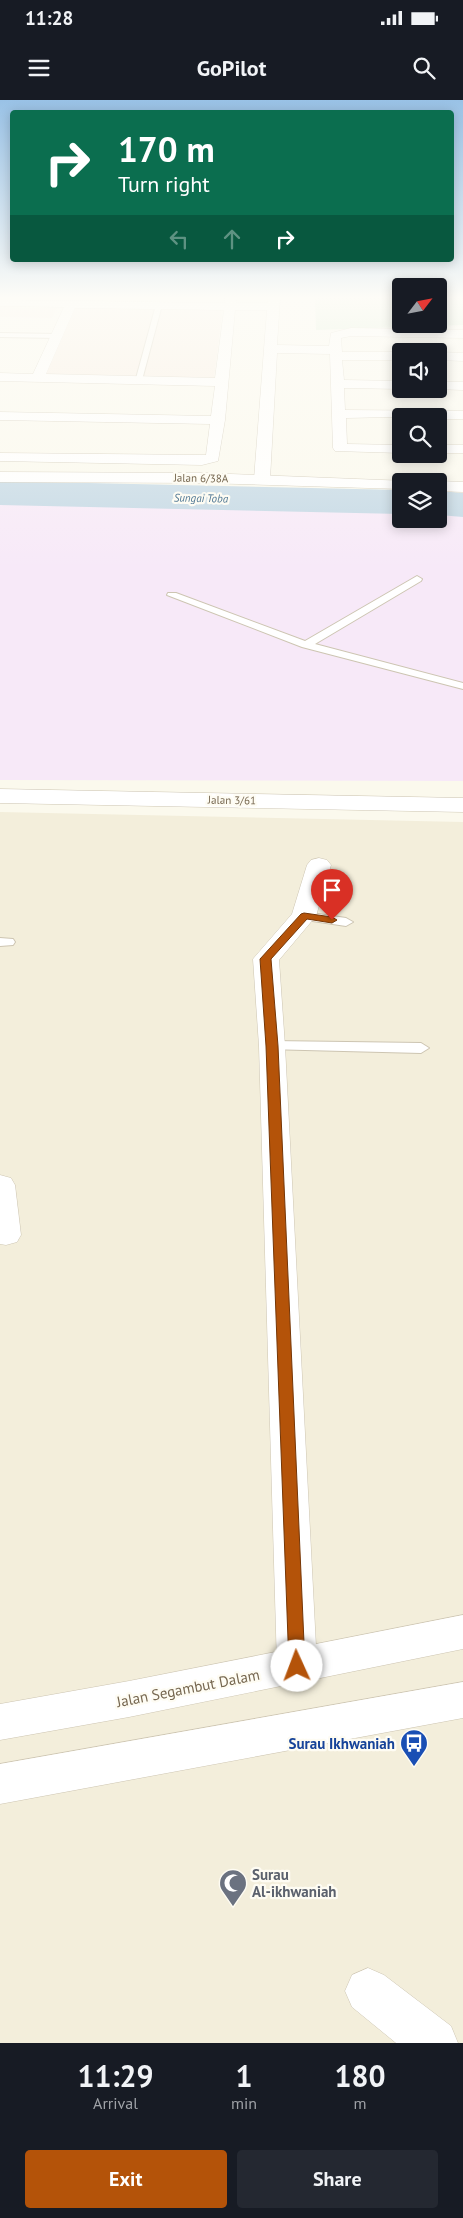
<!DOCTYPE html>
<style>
body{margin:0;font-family:"PT Sans",sans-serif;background:#242831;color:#f1f3f6;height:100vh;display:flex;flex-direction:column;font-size:19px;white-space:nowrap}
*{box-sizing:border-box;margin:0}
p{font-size:16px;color:#9ea1a6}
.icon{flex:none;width:28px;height:28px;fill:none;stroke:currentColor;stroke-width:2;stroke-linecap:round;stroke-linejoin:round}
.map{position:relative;height:1943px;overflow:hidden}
.panel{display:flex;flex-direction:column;background:#171b24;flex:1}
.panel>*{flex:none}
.hud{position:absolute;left:10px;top:10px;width:444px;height:152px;border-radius:5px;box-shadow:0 2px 12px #0003;background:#0b6e4f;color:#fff;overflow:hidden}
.needle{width:32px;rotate:58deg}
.tools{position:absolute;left:392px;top:178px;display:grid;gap:10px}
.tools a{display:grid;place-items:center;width:55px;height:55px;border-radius:5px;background:#171b24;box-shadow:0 2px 12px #0003;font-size:25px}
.pin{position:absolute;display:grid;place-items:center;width:42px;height:42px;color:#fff;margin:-51px -21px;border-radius:50% 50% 50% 0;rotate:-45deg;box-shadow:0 0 5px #0007}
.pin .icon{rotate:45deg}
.me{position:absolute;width:55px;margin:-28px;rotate:358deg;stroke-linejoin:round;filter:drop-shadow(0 0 4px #0008)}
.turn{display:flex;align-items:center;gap:18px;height:105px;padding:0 25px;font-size:22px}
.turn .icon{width:65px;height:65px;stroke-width:2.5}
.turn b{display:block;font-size:35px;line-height:42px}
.lanes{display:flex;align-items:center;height:48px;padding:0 25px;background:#0003;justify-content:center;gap:25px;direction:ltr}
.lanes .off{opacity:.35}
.eta{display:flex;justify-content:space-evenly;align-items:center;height:85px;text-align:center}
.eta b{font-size:30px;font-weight:800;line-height:35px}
.action{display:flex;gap:10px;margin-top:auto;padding:10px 25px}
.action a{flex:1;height:58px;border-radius:5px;background:#b45309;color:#fff;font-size:20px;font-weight:800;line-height:58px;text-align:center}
.action a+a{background:#242831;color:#f1f3f6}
.status{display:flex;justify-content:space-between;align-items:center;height:35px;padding:0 25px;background:#171b24;direction:ltr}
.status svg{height:14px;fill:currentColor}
header{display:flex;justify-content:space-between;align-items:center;height:65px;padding:0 25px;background:#171b24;font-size:22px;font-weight:800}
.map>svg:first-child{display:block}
</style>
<div class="status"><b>11:28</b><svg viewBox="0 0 49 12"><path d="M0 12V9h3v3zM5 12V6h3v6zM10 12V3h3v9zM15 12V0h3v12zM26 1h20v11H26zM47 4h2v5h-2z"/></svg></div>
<header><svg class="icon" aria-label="menu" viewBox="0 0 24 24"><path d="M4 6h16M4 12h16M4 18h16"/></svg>GoPilot<svg class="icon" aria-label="search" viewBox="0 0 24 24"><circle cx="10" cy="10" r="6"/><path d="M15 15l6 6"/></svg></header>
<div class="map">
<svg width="463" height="1943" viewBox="0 0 463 1943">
<rect width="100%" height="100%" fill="#fbf9ed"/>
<!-- residential -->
<polygon fill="#f3eedb" points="0,712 463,722 463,1943 0,1943"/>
<!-- commercial -->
<g fill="#f8ecdf">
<polygon points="76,206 223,207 214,279 45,276"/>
<polygon points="0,207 57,208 52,218 0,217"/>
</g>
<!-- education -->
<polygon fill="#f7e9f8" points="0,399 401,406 401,419 439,419 439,407 463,407 463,681 0,680"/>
<!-- green -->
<polygon fill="#d0e9cb" points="315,198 401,198 401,224 439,224 439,198 463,198 463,225 316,230"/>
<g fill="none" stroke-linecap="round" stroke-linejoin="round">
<!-- river -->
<g fill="#c2d7e4" fill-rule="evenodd">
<polygon points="0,381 401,390 401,414 0,405"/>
<polygon points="439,391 463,393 463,417 439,415"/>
</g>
<!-- service casing -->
<g stroke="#cdc5b2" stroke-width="2">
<g id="service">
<polygon points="159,203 162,205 142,280 135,282 156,205"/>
<polygon points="0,233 56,234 60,236 56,238 0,237"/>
<polygon points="417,476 422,479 421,481 315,544 463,583 463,589 302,547 167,495 168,493 176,493 305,541"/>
<polygon points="304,812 346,818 353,822 346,826 299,819 297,816 299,813"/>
<polygon points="0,838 13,839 15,842 13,845 0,846"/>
<polygon points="272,941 421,943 429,948 421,953 266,949 264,946 266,943"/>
</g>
</g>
<!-- minor casing -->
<g stroke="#cdc5b2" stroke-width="1">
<g id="minor">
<path d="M 225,198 L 237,198 L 236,203 L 268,203 L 268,198 L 280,198 L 277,245 L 329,246 L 331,233 L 351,228 L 463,230 L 463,238 L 351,236 L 341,238 L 342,252 L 401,252 L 401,260 L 342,260 L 344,280 L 401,281 L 402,289 L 344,288 L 345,310 L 463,311 L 463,319 L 439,319 L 439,316 L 346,318 L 347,344 L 401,345 L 401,353 L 335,351 L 333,348 L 330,254 L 277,253 L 270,379 L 267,382 L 257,382 L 254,379 L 267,210 L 235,210 L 225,320 L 218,361 L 202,365 L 0,361 L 0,353 L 206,355 L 210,324 L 0,320 L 0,312 L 211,316 L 215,286 L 0,281 L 0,273 L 33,274 L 64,207 L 0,206 L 0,200 L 225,203 ZM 75,208 L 224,210 L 215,278 L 46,274 Z"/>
<polygon points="439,252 463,253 463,261 439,260"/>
<polygon points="439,282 463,282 463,290 434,289 439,289"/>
<rect x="439" y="345" width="24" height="8"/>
<polygon points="0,689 463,698 463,712 0,703"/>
<polygon points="319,758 327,760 331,765 316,816 279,860 285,946 317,1566 311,1578 297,1583 283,1578 277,1566 259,946 253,859 292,814 307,765 311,760"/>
<polygon points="0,1075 11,1078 15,1085 21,1135 17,1142 6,1145 0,1144"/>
<polygon points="368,1868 384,1875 451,1926 458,1943 396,1943 352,1907 345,1891 352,1875"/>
</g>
</g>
<!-- tertiary casing -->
<g stroke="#cdc5b2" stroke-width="1">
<g id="tertiary">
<polygon points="0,372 205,373 407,381 401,381 401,389 205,383 0,382"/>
<polygon points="439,381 463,382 463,392 439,391"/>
<polygon points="463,1515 463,1549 129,1617 0,1640 0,1604 129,1581"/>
<polygon points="463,1582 463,1618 0,1704 0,1664"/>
</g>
</g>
<!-- service -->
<use href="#service" fill="#fff" fill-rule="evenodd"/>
<!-- minor -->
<use href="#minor" fill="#fff" fill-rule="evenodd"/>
<!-- tertiary -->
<use href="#tertiary" fill="#fff" fill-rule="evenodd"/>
</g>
<!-- sky -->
<linearGradient id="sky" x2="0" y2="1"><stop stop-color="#99c2e6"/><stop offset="0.42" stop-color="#fdfcf7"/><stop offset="1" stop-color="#fdfcf7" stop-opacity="0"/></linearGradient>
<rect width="463" height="470" fill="url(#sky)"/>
<!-- route -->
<polygon fill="#b45309" stroke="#753606" points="304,813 332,817 337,820 332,823 307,819 271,859 278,946 305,1566 303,1571 297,1574 291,1571 289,1566 266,946 260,859 301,814"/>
<!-- icons -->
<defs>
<g id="bus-pin" transform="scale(1.4375)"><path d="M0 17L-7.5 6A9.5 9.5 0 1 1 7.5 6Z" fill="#1a4fb4" stroke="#fefcf3"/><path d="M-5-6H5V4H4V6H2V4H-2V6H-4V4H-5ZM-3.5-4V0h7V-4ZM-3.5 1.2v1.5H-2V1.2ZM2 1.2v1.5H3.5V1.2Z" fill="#fff"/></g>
<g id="mosque-pin" transform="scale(1.4375)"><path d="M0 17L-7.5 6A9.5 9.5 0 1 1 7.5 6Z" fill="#6b7280" stroke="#fefcf3"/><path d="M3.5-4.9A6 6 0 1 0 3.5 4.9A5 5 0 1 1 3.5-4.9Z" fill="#fff"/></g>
</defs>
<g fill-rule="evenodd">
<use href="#bus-pin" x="414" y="1643"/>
<use href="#mosque-pin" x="233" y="1783"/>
</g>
<g text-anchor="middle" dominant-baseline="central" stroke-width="4.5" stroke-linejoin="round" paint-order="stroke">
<!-- far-street labels -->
<g font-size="11" fill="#766750" stroke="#fefcf3">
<text transform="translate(201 378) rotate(1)">Jalan 6/38A</text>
<text transform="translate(232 700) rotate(1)">Jalan 3/61</text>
</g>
<!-- far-water labels -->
<g font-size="11" font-style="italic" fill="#527995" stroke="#fefcf3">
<text transform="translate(201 398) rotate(1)">Sungai Toba</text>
</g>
<!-- near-street labels -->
<g font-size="15" fill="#766750" stroke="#fefcf3">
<text transform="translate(188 1588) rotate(-11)">Jalan Segambut Dalam</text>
</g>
<!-- near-transit labels -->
<g font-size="15" font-weight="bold" fill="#164399" stroke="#fefcf3" text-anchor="end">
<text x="395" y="1643">Surau Ikhwaniah</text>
</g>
<!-- near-worship labels -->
<g font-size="15" font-weight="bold" fill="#5b616d" stroke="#fefcf3" text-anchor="start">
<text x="252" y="1774">Surau<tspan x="252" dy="17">Al-ikhwaniah</tspan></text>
</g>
</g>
</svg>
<div class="tools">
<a><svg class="needle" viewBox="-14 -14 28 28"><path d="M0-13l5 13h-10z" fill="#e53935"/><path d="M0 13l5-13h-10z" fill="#9ea1a6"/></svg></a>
<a><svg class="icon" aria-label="sound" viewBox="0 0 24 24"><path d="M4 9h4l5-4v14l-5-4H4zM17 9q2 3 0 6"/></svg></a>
<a><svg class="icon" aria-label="search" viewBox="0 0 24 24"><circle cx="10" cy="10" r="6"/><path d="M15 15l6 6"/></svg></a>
<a><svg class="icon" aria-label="layers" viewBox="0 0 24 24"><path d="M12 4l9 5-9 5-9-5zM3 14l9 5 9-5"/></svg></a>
</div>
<div class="pin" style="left:332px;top:820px;background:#d93025"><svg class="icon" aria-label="arrive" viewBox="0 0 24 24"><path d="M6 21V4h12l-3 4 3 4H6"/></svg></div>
<svg class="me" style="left:297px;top:1566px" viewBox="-20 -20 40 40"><circle r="19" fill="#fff"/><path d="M0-13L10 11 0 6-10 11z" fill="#b45309"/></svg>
<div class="hud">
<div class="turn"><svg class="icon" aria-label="right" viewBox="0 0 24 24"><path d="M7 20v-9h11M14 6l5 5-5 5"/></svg><div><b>170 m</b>Turn right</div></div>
<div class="lanes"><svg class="icon off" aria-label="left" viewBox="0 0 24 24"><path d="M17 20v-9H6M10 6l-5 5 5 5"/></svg><svg class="icon off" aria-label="ahead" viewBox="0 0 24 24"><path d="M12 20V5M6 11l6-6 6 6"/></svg><svg class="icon" aria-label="right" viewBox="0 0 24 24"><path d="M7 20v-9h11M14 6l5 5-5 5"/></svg></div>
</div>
</div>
<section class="panel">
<div class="eta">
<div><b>11:29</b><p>Arrival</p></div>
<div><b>1</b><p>min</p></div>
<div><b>180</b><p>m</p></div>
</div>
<div class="action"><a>Exit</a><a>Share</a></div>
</section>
